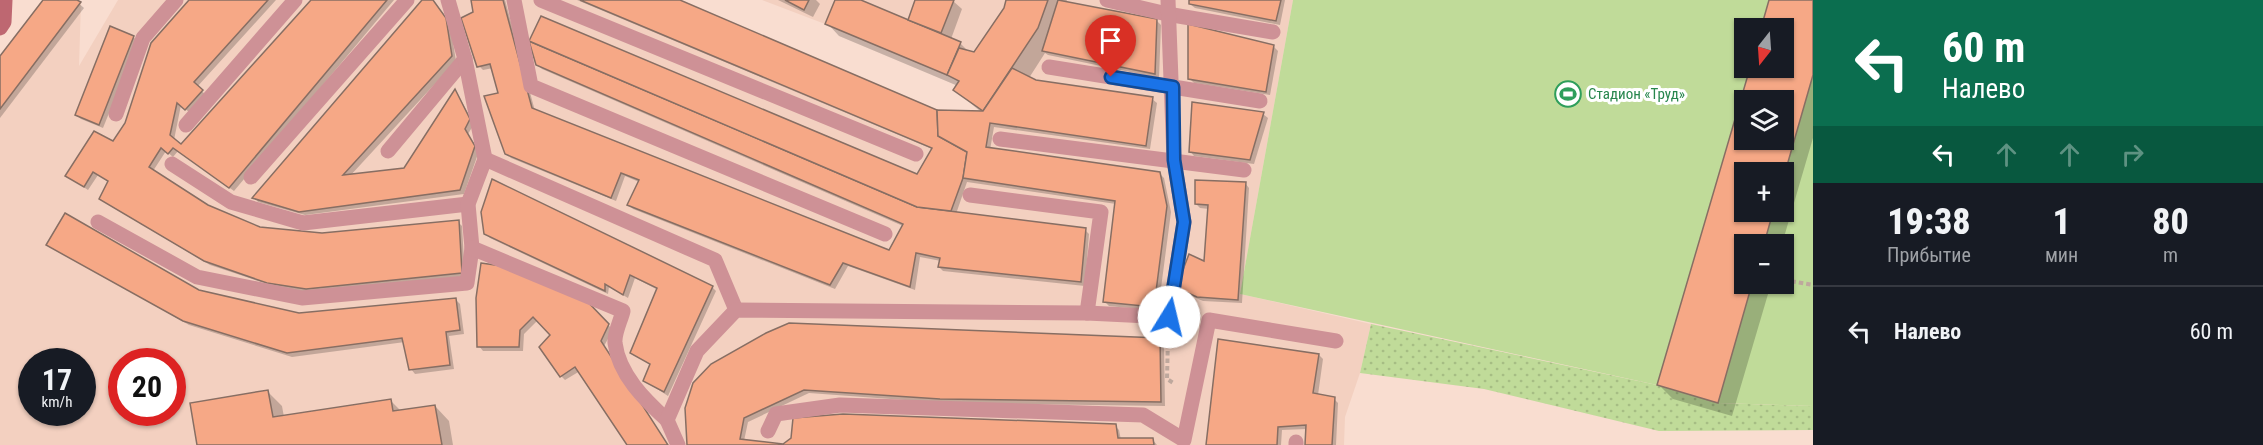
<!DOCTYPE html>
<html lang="ru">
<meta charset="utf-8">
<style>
body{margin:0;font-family:"Roboto Condensed",sans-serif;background:#242831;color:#f1f3f6;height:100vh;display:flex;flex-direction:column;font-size:22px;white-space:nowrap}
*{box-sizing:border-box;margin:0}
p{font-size:20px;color:#9ea1a6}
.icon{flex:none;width:33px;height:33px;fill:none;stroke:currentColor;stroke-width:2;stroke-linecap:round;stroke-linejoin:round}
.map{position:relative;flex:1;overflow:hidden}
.drawer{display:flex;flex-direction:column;background:#171b24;width:450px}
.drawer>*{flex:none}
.top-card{background:#0b6e4f;color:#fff;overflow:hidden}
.needle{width:39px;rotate:197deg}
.fabs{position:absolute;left:1734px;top:18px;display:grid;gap:12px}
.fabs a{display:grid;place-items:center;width:60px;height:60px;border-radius:0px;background:#171b24;box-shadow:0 2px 4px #0004;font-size:30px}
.speed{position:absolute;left:18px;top:348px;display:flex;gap:12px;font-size:30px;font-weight:700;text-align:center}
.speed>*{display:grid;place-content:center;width:78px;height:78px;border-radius:50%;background:#171b24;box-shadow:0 2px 4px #0004;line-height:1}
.speed small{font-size:15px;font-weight:400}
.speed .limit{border:9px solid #d22;background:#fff;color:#111}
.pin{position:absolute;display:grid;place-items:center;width:51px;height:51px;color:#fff;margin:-62px -26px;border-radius:50% 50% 50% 0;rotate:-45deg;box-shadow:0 0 6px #0007}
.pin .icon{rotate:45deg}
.me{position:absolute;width:66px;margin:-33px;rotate:9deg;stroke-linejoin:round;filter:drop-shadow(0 0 4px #0008)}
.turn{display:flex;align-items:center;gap:21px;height:126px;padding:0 30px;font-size:27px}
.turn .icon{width:78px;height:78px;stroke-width:2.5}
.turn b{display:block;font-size:42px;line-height:51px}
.lanes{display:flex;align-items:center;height:57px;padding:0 30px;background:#0003;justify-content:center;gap:30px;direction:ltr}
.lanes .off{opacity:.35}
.eta{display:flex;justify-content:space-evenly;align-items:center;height:102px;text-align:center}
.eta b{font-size:36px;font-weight:800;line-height:42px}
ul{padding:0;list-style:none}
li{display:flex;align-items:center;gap:18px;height:90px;padding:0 30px;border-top:2px solid #363941}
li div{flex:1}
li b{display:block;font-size:22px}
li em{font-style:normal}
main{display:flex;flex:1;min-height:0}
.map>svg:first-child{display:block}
</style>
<main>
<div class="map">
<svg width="1813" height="445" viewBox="0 0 1813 445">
<defs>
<pattern id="grass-dots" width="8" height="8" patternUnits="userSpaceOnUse" patternTransform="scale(1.5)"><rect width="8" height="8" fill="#c0db99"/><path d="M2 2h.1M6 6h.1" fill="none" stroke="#a6bd84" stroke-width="1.8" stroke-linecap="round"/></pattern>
</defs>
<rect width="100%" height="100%" fill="#f9ddd0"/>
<!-- built -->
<path fill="#f3d0c0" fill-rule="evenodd" d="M 43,0 L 77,0 L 81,2 L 79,66 L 118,0 L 680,0 L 937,110 L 982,111 L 953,90 L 959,80 L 825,24 L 762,0 L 1293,0 L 1240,294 L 1371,324 L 1360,373 L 1345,417 L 1344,445 L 0,445 L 0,56 ZM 32,362 L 82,362 L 82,412 L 32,412 ZM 122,362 L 172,362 L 172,412 L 122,412 Z"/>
<!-- grass -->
<polygon fill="url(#grass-dots)" points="1371,324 1657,385 1718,403 1813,406 1813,430 1659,431 1484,389 1360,373"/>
<!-- garden -->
<path fill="#c0db99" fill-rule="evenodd" d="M 1293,0 L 1813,0 L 1813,406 L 1718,403 L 1657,385 L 1240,294 ZM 1744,28 L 1784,28 L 1784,68 L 1744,68 ZM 1744,100 L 1784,100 L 1784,140 L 1744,140 ZM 1744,172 L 1784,172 L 1784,212 L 1744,212 ZM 1744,244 L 1784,244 L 1784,284 L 1744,284 Z"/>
<!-- shadow -->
<g fill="#0003" fill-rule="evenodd">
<polygon points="45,0 75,0 84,8 0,118 0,59"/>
<polygon points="191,0 276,0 197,87 206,95 190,113 181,105 174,140 181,146 313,0 394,0 234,191 178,151 173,157 166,151 153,171 207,206 260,229 322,235 458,222 462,226 465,277 311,293 273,286 210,265 106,203 101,199 109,182 98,175 88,190 67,176 114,143 127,124"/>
<polygon points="424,0 433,0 450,24 456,61 350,176 405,170 456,91 474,124 468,134 479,151 464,194 305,215 258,202 255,198"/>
<polygon points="472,0 505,0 535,111 890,252 903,226 542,69 537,64 918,176 932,149 577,0 676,0 937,112 981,112 955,90 958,86 839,36 827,23 837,0 857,0 909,22 917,0 953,1 962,9 951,39 960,43 969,52 975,53 1005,9 1008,0 1067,0 1066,2 1156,20 1161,25 1159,78 1048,55 1045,53 1029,78 1035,82 1152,99 1157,103 1150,149 994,127 990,150 1159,173 1164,178 1171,212 1158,311 1109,306 1104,301 1116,204 967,182 956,214 1085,230 1089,234 1085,286 943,271 939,267 941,261 920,257 915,290 848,266 835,289 633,209 629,205 639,182 625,176 616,201 511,158 506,154 500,94 493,68 483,70 479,66"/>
<polygon points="778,0 816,0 820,4 813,17"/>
<polygon points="1190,0 1285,0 1280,25 1195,8 1190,4"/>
<path d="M 1771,0 L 1813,0 L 1813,138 L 1782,244 L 1744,244 L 1744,284 L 1771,284 L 1732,416 L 1673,399 L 1659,385 L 1751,68 L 1784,68 L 1784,28 L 1763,28 ZM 1744,100 L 1784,100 L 1784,140 L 1744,140 ZM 1744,172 L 1784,172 L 1784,212 L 1744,212 Z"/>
<polygon points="133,37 138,41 103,128 81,119 76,115"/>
<polygon points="1274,47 1278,51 1270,95 1194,83 1189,78"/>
<polygon points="1263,114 1268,118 1254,164 1194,156 1190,151"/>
<polygon points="1245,183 1249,188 1242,303 1203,301 1182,292 1177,288 1205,263 1209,209 1200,208 1196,204"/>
<polygon points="486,234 712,287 716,291 668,396 645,381 657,366 632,353 658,290 635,278 628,298 609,287 608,294 490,238"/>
<polygon points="48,244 198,292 299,314 456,300 460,304 464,334 449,336 454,369 415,374 411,369 405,342 292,357 189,325"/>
<polygon points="478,298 582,298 613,330 604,346 668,445 629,445 580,371 565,380 561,376 552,335 538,320 524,334 523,351 483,351 479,346"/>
<polygon points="1159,339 1164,344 1165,406 945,403 809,393 748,422 744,441 776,445 689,445 695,384"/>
<polygon points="1319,355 1323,359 1318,395 1334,399 1338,403 1336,445 1307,445 1307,429 1282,430 1281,445 1208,445"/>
<polygon points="268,392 282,406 284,417 391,401 401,411 435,406 449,421 453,445 199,445"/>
<polygon points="1115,426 1119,430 1121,440 1152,439 1157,445 785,445"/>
</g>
<!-- building -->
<g fill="#f6a886" stroke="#876e63" stroke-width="1.5" fill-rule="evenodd">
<polygon points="43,0 77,0 81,2 0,109 0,56"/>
<polygon points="189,0 268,0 194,82 203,90 185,110 177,103 170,135 181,144 311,0 387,0 229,188 173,148 168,154 161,148 149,167 208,205 260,227 322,233 459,220 462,273 306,289 267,283 204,261 99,199 108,181 93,172 84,187 65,176 94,131 113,141 125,123 151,43"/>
<polygon points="422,0 433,0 446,18 452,56 343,175 404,168 455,89 470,119 465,129 475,146 460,190 299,212 252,198"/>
<polygon points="471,0 503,0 532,108 889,250 903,224 536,65 529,41 917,207 1086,228 1081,282 938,267 940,258 916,253 910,287 843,263 830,285 627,205 639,180 621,173 611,198 505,154 484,96 498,93 490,64 477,67 461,18 473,12"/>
<polygon points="580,0 680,0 937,110 938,136 967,152 963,178 951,211 917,207 529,41 541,16 917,174 932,148"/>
<polygon points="785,0 809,0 804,10"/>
<polygon points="835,0 861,0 961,42 947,75 825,24"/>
<polygon points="915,0 954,0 941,33 908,20"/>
<polygon points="1006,0 1048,0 1038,28 983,111 953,90 959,81 947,75 959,48 974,52 1004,8"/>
<polygon points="1058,0 1157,19 1155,74 1042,51"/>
<polygon points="1189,0 1281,0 1276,21 1189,4"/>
<path d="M 1769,0 L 1813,0 L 1813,75 L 1784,176 L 1784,172 L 1744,172 L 1744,212 L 1773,212 L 1764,244 L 1744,244 L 1744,284 L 1752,284 L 1718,403 L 1657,385 L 1750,68 L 1784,68 L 1784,28 L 1761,28 ZM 1744,100 L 1784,100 L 1784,140 L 1744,140 Z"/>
<polygon points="1188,24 1274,45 1266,92 1188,79"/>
<polygon points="110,26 134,36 99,125 75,115"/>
<polygon points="1012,68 1036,80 1153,97 1146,146 990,123 986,147 1160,172 1167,206 1154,307 1103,302 1115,201 963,178 967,152 938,136 937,110 983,111"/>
<polygon points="1192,102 1264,112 1250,160 1189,152"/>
<polygon points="492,179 713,286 664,392 643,381 650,364 630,353 657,288 630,275 623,295 605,284 605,291 484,234 481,212"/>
<polygon points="1195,180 1246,182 1238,300 1197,297 1176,288 1189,254 1204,261 1208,205 1195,204"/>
<polygon points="65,213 199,290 299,313 456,298 460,330 446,332 450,365 409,370 402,338 287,353 183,321 46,245"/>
<polygon points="481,263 509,267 583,297 609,324 601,341 668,445 627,445 575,367 560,377 539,347 550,335 533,317 520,330 519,347 477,347 476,298"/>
<polygon points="789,323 1160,338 1161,402 940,399 804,390 744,418 740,439 783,444 791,438 793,418 843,414 1116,424 1118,438 1153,438 1154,445 687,445 685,408 693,383 711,364 766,333"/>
<polygon points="1218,339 1319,354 1313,393 1335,397 1332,445 1305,445 1306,425 1278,427 1277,445 1206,445"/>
<polygon points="268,390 273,417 391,399 393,411 435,405 442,445 197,445 190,403"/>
</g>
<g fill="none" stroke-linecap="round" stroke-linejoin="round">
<!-- path -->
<g stroke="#bea89d" stroke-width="4" stroke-dasharray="4.5 3" stroke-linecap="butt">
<polyline points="1784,280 1813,285"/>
<polyline points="1168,336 1167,379 1175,384"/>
</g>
<!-- lane -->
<g stroke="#ce9196" stroke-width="15">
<polyline points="514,0 531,86 885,234"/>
<polyline points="541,0 916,154"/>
<polyline points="1107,0 1167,14 1273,32"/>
<polyline points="1049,67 1260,101"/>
<polyline points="116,114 143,38 176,0"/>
<polyline points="186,125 295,0"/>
<polyline points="1000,139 1244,170"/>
<polyline points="388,151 465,59"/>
<polyline points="485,159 715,260 736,310"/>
<polyline points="172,164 231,202 303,223 468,204"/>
<polyline points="251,177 407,0"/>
<polyline points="970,195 1101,212 1087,313"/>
<polyline points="98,222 197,277 302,298 467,283 472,248 468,204 485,159 465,59 448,0"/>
<path d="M 472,248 L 623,311 C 621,320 614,333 615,343 C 619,375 645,400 667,420"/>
<polyline points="768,431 776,414 840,405 1143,415 1184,440 1209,320 1336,341"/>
<polyline points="678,445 667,420 697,351 736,310 1087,313 1169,317 1184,222 1174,160 1168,0"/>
<polyline points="1296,445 1296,442"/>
</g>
<!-- secondary -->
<polyline stroke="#be6771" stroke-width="15" points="0,28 4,22 5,0"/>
</g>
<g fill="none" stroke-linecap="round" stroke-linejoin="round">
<!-- route casing -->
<g stroke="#114b97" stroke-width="15">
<polyline id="route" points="1111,77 1173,87 1174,160 1184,222 1169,317"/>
</g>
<!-- route -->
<use href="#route" stroke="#1a73e8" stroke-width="10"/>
</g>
<!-- icons -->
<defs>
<g id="stadium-ring" transform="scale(1.35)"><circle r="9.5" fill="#fff" stroke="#2e9e5b" stroke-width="1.5"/><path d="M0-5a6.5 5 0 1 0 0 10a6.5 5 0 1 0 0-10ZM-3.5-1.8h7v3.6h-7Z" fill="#2e9e5b"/></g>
</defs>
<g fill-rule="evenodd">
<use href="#stadium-ring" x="1568" y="94"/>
</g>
<g text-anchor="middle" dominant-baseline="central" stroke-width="6" stroke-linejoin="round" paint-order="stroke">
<!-- leisure labels -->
<g font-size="15" fill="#27864d" stroke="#fff" text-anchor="start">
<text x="1588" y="94">Стадион «Труд»</text>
</g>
</g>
</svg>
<div class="fabs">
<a><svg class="needle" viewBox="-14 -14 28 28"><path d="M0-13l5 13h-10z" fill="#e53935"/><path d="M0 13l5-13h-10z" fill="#9ea1a6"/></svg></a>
<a><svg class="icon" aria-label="layers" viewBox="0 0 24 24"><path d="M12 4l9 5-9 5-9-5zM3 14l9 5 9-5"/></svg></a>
<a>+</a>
<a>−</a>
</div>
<div class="speed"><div>17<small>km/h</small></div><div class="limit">20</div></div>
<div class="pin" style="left:1111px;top:77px;background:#d93025"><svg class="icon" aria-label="arrive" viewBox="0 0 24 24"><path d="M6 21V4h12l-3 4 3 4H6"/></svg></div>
<svg class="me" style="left:1169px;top:317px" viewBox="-20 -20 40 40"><circle r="19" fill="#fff"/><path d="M0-13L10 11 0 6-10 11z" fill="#1a73e8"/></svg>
</div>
<section class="drawer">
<div class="top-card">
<div class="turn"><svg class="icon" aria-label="left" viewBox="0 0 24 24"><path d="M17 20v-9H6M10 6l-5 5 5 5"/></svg><div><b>60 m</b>Налево</div></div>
<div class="lanes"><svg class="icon" aria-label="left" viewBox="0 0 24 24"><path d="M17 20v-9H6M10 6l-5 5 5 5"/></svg><svg class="icon off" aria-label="ahead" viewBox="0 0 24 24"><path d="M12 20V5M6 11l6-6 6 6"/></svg><svg class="icon off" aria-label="ahead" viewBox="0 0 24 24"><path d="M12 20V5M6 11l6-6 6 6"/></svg><svg class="icon off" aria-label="right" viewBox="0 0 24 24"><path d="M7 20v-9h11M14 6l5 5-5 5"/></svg></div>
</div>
<div class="eta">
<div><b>19:38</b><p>Прибытие</p></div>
<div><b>1</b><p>мин</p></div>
<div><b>80</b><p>m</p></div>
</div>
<ul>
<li><svg class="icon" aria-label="left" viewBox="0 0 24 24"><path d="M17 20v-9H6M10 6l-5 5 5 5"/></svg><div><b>Налево</b></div><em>60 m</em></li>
</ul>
</section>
</main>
